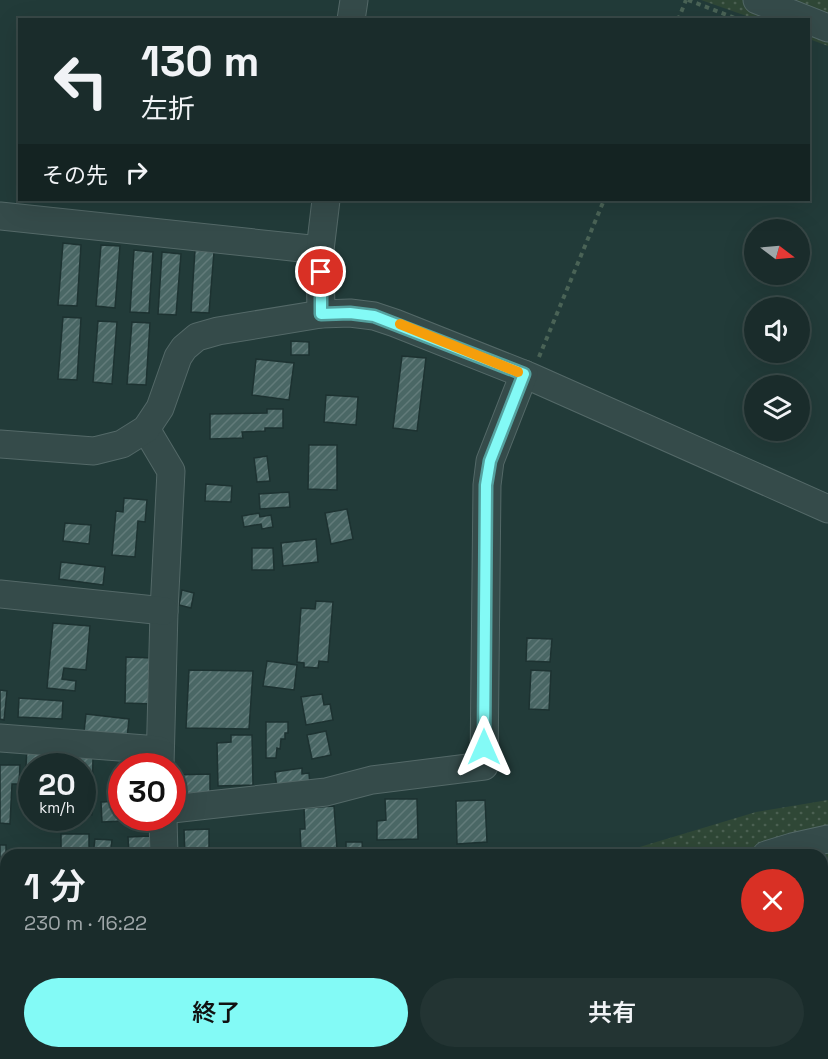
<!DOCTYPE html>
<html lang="ja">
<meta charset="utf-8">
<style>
body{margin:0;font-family:"Space Grotesk","Noto Sans JP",sans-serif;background:#233433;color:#f1f3f6;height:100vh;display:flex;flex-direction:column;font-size:22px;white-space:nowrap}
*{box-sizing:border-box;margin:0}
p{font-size:20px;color:#9fa7a9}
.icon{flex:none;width:33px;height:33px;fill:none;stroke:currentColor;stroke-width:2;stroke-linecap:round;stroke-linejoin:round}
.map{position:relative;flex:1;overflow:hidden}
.side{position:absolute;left:0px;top:849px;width:828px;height:210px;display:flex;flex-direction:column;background:#1a2c2b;border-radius:18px 18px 0 0;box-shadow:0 6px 24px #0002,0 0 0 2px #384847}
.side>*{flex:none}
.banner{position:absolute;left:18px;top:18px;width:792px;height:183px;border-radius:0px;box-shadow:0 6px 24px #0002,0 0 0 2px #384847;background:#1a2c2b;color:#f1f3f6;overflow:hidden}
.needle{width:39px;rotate:106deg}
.tools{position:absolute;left:744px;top:219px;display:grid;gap:12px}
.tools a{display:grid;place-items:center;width:66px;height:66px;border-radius:50%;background:#1a2c2b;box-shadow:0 6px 24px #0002,0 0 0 2px #384847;font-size:30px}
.speed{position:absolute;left:18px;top:753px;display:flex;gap:12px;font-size:30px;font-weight:700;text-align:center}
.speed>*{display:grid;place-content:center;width:78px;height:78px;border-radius:50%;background:#1a2c2b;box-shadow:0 6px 24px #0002,0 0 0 2px #384847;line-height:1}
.speed small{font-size:15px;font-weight:400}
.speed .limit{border:9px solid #d22;background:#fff;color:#111}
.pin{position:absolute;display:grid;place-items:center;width:51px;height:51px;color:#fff;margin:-26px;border:3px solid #fff;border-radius:50%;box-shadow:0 2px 6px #0007}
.me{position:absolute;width:66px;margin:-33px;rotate:0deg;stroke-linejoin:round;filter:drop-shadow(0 0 4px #0008)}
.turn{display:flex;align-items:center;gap:21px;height:126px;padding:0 24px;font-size:27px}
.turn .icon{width:78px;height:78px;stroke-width:2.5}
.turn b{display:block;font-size:42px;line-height:51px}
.then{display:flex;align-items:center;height:57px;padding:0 24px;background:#0003;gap:12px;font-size:22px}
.round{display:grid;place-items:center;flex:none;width:63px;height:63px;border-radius:32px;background:#233433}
.headline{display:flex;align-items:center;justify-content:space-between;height:102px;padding:0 24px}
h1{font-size:36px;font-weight:600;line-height:45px}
.cta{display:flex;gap:12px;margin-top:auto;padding:12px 24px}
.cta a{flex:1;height:69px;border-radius:36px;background:#83faf6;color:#111;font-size:24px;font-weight:600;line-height:69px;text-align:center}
.cta a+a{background:#233433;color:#f1f3f6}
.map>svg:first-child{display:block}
</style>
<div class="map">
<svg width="828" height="1059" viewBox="0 0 828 1059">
<defs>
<pattern id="grass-dots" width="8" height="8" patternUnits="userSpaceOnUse" patternTransform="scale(1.5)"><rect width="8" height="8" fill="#2f4736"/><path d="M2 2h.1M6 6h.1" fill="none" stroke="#4b6052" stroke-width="1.8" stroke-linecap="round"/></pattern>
<pattern id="water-waves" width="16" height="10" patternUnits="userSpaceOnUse" patternTransform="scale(1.5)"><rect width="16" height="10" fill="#305c5a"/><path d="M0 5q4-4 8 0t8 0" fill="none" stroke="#4c7270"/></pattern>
<pattern id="building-hatch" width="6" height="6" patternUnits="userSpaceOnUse" patternTransform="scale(1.5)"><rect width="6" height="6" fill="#4a6765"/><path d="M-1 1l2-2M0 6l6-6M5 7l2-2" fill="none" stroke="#627b7a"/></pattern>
</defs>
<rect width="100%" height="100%" fill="#223b39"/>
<!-- grass -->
<g fill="url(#grass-dots)">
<polygon points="701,0 828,0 828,46 809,39 808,20 755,19"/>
<polygon points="828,800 828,1059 0,1059 0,1002 6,1001 6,1053 822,1053 822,855 613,855 756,812"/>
</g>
<!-- water -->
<g fill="url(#water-waves)">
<polygon points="822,990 828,992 828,1047 822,1043"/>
<polygon points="423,1053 568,1053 556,1059 415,1059"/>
</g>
<!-- building -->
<g fill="url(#building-hatch)" stroke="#1d3231" stroke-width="1.5">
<polygon points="63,243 81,245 77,306 58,305"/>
<polygon points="101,245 120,246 115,308 96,306"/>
<polygon points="134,250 153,252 149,313 130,312"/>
<polygon points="195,250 214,252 209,313 191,312"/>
<polygon points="162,252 181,254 176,315 158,314"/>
<polygon points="63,317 81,318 77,380 58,379"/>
<polygon points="98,321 117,322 112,384 93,382"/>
<polygon points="132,322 150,323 146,385 127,384"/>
<polygon points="291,341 309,342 309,355 291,355"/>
<polygon points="402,356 426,358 417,431 393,428"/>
<polygon points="256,359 294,363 289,400 252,395"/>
<polygon points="326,395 358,397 356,425 324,422"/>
<polygon points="267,409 283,409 283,428 265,428 265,431 242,432 243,438 210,439 210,414 267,413"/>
<polygon points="309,445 337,445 337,490 308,489"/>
<polygon points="267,456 270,481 257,482 254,458"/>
<polygon points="206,484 232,486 231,502 205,501"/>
<polygon points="289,492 290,507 260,509 259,494"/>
<polygon points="124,498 147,500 145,522 138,521 135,557 112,555 116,511 123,512"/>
<polygon points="347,509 353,539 331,544 325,513"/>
<polygon points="259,513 260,517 271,515 273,527 262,529 261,524 244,527 242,516"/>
<polygon points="65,523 91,525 89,544 63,541"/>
<polygon points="316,539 318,562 283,566 281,543"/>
<polygon points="252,548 273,548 274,570 252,570"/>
<polygon points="61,562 105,567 103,585 59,579"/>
<polygon points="182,590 194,593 191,608 179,605"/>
<polygon points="316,601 333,602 328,662 319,661 318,668 304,667 304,663 297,662 301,608 315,609"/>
<polygon points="53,623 90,626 86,670 64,668 62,679 76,681 75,691 47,688"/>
<polygon points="527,638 552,639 550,662 526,661"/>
<polygon points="126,657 153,658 153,704 125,703"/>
<polygon points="267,661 297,665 294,690 263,686"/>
<polygon points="189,670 253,671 249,729 186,728"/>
<polygon points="531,670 551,671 549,710 529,709"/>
<polygon points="0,690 7,691 4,720 0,719"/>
<polygon points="322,694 324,705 330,704 333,720 306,725 301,697"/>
<polygon points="19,698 63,701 62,719 18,717"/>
<polygon points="86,714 129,719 127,738 84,732"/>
<polygon points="266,722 288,722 288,733 285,733 285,739 281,739 280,749 277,748 276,758 266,758"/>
<polygon points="326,731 331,755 312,759 307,735"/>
<polygon points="231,735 252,735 253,785 218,786 217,743 231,742"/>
<polygon points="27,748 43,750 41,766 26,766"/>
<polygon points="70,755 93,756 92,815 82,814 82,766 70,766"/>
<rect x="52" y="762" width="15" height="4"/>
<polygon points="0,765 20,765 19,784 12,784 10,824 0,823"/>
<polygon points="302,768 302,774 309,773 310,786 277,789 275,772"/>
<polygon points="210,774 210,793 172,794 172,775"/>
<polygon points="385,799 417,799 418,839 377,840 377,821 386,820"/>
<polygon points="485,800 487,842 457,844 456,801"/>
<polygon points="122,801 122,818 145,818 145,820 102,822 101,802"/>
<polygon points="334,806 337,849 313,851 314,855 270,855 270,852 301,850 300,829 305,829 304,808"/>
<polygon points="209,829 209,855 185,855 184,830"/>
<polygon points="61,834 89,834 89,853 61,852"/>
<polygon points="151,836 152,855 129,855 128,837"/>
<polygon points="95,839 112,840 110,855 93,855"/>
<polygon points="346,842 362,842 363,855 346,855"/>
<rect x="0" y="845" width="6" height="42"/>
<polygon points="235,853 255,853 255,855 236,855"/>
<rect x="0" y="942" width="6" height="18"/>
</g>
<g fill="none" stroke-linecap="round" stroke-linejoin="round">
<!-- minor casing -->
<g stroke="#546968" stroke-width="29">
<g id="minor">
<polyline points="757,0 828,28"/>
<polyline points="351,20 354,0"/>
<polyline points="0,216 320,250"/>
<polyline points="321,314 320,250 326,200"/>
<polyline points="146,429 171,471 164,611 160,766"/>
<polyline points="0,444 94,451 122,444 146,429 160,408 178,357 184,348 197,337 218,331 321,314 350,313 374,316 395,323 531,377 828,509"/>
<polyline points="0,594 164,611"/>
<polyline points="0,738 159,750"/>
<polyline points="172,809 326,792 372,780 484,766 487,485 490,461 524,374"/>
<polyline points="163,818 164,855"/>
<polyline points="766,855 792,847 828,839"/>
<polyline points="0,1041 6,1042"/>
<polyline points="35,1053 36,1059"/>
</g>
</g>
<!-- path -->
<g stroke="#4a6356" stroke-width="4" stroke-dasharray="4.5 4.5" stroke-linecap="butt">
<polyline points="688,0 740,20"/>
<polyline points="678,20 686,0"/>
<polyline points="539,357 604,200"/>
</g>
<!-- minor -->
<use href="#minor" stroke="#354b4a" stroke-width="27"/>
</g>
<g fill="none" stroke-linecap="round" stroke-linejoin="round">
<!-- route casing -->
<g stroke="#55a2a0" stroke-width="15">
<polyline id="route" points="321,272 321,314 350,313 374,316 524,374 490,461 486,485 484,747"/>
</g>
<!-- route -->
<use href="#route" stroke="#83faf6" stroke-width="10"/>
<!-- slow -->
<polyline stroke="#f59e0b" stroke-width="10" points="400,324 518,372"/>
</g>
</svg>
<div class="tools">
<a><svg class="needle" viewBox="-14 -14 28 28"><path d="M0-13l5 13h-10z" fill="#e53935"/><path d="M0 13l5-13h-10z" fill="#9fa7a9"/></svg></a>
<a><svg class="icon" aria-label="sound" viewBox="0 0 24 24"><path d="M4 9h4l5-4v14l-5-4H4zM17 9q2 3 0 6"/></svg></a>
<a><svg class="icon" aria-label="layers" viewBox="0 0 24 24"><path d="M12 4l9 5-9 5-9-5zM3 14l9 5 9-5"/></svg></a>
</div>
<div class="speed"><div>20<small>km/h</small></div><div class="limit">30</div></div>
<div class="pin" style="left:321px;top:272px;background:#d93025"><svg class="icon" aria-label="arrive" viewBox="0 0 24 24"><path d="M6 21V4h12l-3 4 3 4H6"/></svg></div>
<svg class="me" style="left:484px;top:747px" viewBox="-20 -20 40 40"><path d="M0-17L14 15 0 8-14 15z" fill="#83faf6" stroke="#fff" stroke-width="4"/></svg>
<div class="banner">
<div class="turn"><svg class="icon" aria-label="left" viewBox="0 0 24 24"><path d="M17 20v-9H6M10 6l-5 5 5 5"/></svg><div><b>130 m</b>左折</div></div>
<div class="then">その先<svg class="icon" aria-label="right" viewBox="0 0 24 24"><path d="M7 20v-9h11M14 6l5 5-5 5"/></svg></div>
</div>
<section class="side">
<div class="headline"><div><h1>1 分</h1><p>230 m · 16:22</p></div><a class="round" style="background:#d93025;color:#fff"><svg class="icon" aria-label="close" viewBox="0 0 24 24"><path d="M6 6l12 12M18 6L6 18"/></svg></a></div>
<div class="cta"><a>終了</a><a>共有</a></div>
</section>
</div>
